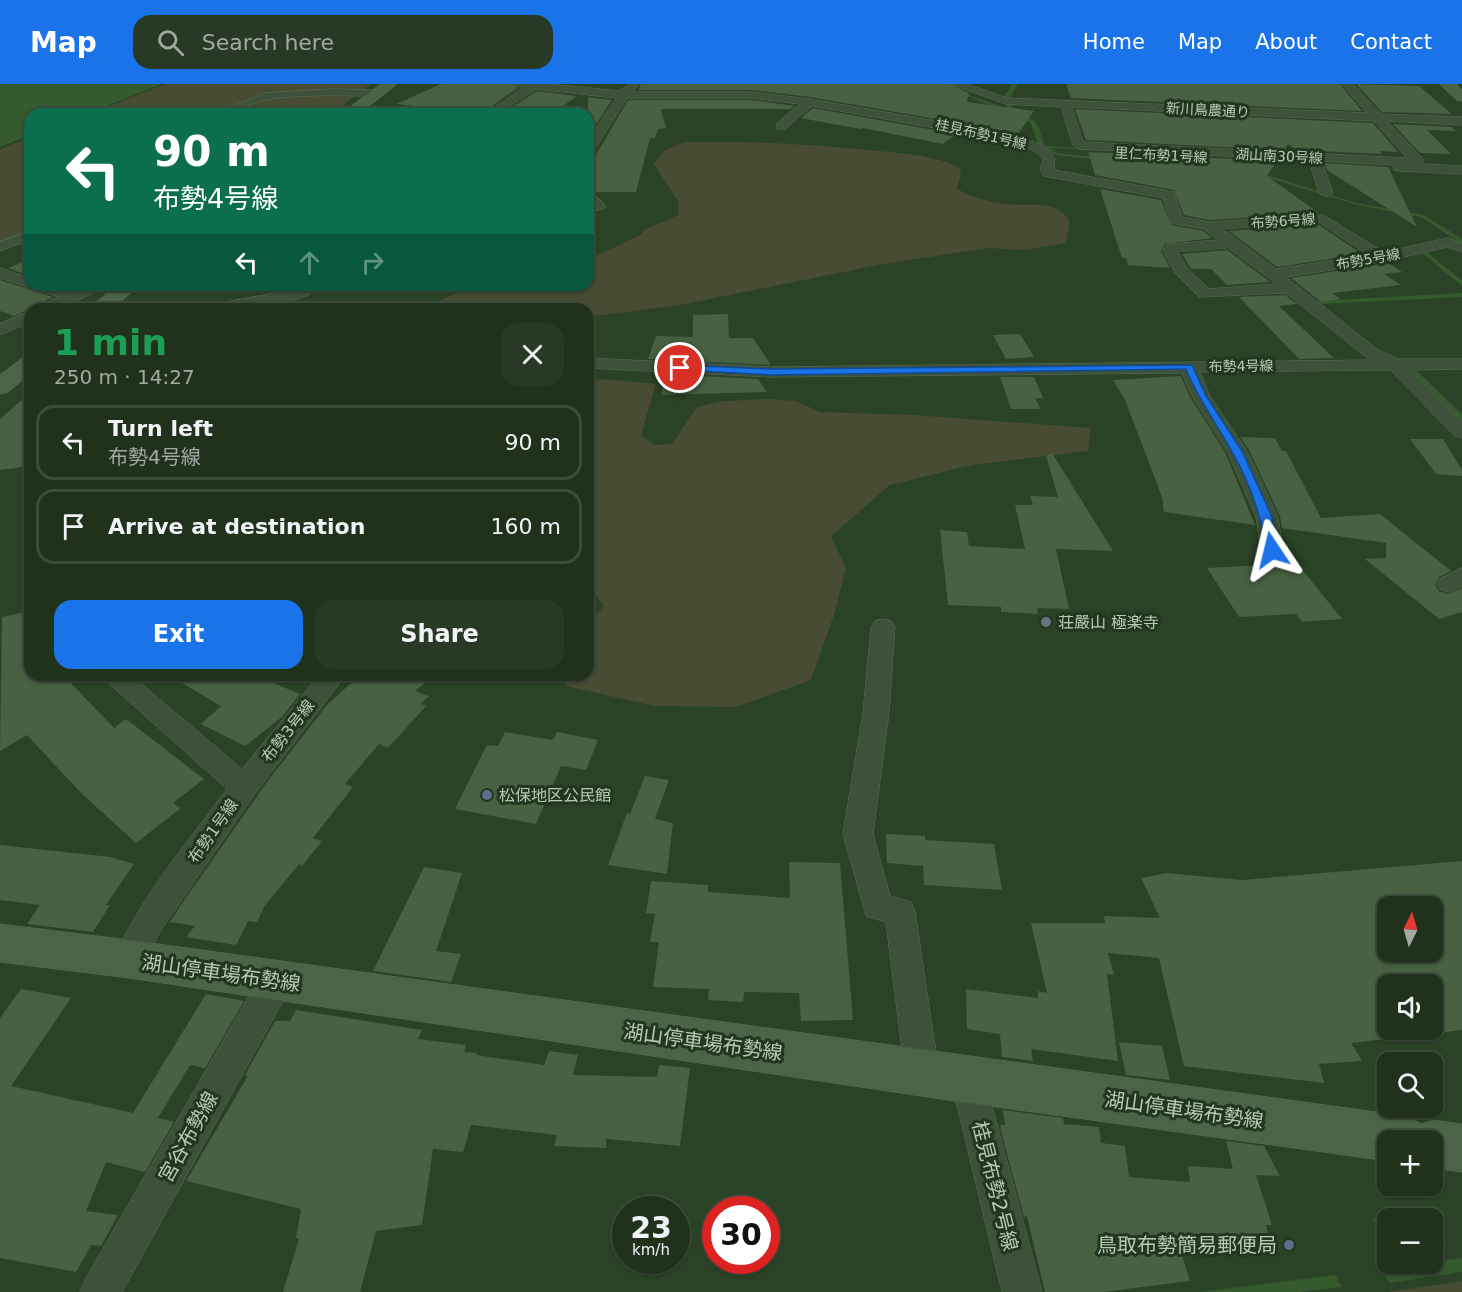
<!DOCTYPE html>
<meta charset="utf-8">
<style>
body{margin:0;font-family:"DejaVu Sans","Noto Sans JP",sans-serif;background:#283a25;color:#f1f3f6;height:100vh;display:flex;flex-direction:column;font-size:22px;white-space:nowrap}
*{box-sizing:border-box;margin:0}
p{font-size:20px;color:#a2aaa3}
.icon{flex:none;width:33px;height:33px;fill:none;stroke:currentColor;stroke-width:2;stroke-linecap:round;stroke-linejoin:round}
.map{position:relative;flex:1;overflow:hidden}
.panel{position:absolute;left:24px;top:219px;width:570px;height:378px;display:flex;flex-direction:column;background:#20321c;border-radius:18px;box-shadow:0 2px 4px #0004,0 0 0 2px #3d4d3b}
.panel>*{flex:none}
.top-card{position:absolute;left:24px;top:24px;width:570px;height:183px;border-radius:18px;box-shadow:0 2px 4px #0004,0 0 0 2px #3d4d3b;background:#0b6e4f;color:#fff;overflow:hidden}
.needle{width:39px;rotate:5deg}
.buttons{position:absolute;left:1377px;top:812px;display:grid;gap:12px}
.buttons a{display:grid;place-items:center;width:66px;height:66px;border-radius:12px;background:#20321c;box-shadow:0 2px 4px #0004,0 0 0 2px #3d4d3b;font-size:30px}
.speed{position:absolute;left:612px;top:1112px;display:flex;gap:12px;font-size:30px;font-weight:700;text-align:center}
.speed>*{display:grid;place-content:center;width:78px;height:78px;border-radius:50%;background:#20321c;box-shadow:0 2px 4px #0004,0 0 0 2px #3d4d3b;line-height:1}
.speed small{font-size:15px;font-weight:400}
.speed .limit{border:9px solid #d22;background:#fff;color:#111}
.pin{position:absolute;display:grid;place-items:center;width:51px;height:51px;color:#fff;margin:-26px;border:3px solid #fff;border-radius:50%;box-shadow:0 2px 6px #0007}
.me{position:absolute;width:66px;margin:-33px;rotate:350deg;stroke-linejoin:round;filter:drop-shadow(0 0 4px #0008)}
.turn{display:flex;align-items:center;gap:21px;height:126px;padding:0 30px;font-size:27px}
.turn .icon{width:78px;height:78px;stroke-width:2.5}
.turn b{display:block;font-size:42px;line-height:51px}
.lanes{display:flex;align-items:center;height:57px;padding:0 30px;background:#0003;justify-content:center;gap:30px;direction:ltr}
.lanes .off{opacity:.35}
.round{display:grid;place-items:center;flex:none;width:63px;height:63px;border-radius:18px;background:#283a25}
.overview{display:flex;align-items:center;justify-content:space-between;height:102px;padding:0 30px}
h1{font-size:36px;font-weight:700;line-height:45px;color:#1e9e55}
.button{display:flex;gap:12px;margin-top:auto;padding:12px 30px}
.button a{flex:1;height:69px;border-radius:18px;background:#1a73e8;color:#fff;font-size:24px;font-weight:700;line-height:69px;text-align:center}
.button a+a{background:#283a25;color:#f1f3f6}
ul{padding:0;list-style:none}
li{display:flex;align-items:center;gap:18px;height:75px;margin:0 12px 9px;padding:0 18px;border:3px solid #3d4d3b;border-radius:18px}
li div{flex:1}
li b{display:block;font-size:22px}
li em{font-style:normal}
header{display:flex;align-items:center;gap:36px;box-sizing:border-box;height:84px;padding:0 30px;background:#1a73e8;color:#fff}
header strong{font-size:28px}
nav{display:flex;gap:33px;margin-inline-start:auto;font-size:21px}
.search{width:420px;height:54px;background:#283a25;display:flex;align-items:center;gap:15px;box-sizing:border-box;padding:0 21px;border-radius:18px;color:#a2aaa3;font-size:22px}
.map>svg:first-child{display:block}
</style>
<header>
<strong>Map</strong>
<div class="search"><svg class="icon" aria-label="search" viewBox="0 0 24 24"><circle cx="10" cy="10" r="6"/><path d="M15 15l6 6"/></svg>Search here</div>
<nav><a>Home</a><a>Map</a><a>About</a><a>Contact</a></nav>
</header>
<div class="map">
<svg width="1462" height="1208" viewBox="0 0 1462 1208">
<rect width="100%" height="100%" fill="#2a4226"/>
<!-- green -->
<g fill="#474c32">
<polygon points="165,0 371,0 331,30 90,30"/>
<polygon points="30,53 30,147 0,159 0,65"/>
<path d="M 684,58 C 749,57 815,60 879,67 C 906,70 935,71 960,84 L 961,90 L 957,105 C 973,113 987,118 1006,120 C 1029,123 1055,114 1070,137 L 1066,159 L 1024,166 L 988,164 L 883,180 L 680,221 L 588,233 L 588,225 L 422,225 L 473,201 L 588,201 L 588,176 L 640,151 L 646,145 L 678,131 L 678,117 L 654,80 L 665,66 Z"/>
<polygon points="604,295 656,300 641,351 654,361 672,360 697,323 723,317 770,315 796,317 820,328 914,331 1091,344 1088,367 972,381 890,401 831,452 846,484 835,528 811,596 736,623 654,622 566,602 570,591 588,591 588,540 604,522 588,502 588,299"/>
<polygon points="1462,1197 1462,1208 1388,1208"/>
</g>
<!-- water -->
<g fill="#345a2d">
<polygon points="0,0 162,0 87,30 30,30 30,51 0,63"/>
<polygon points="1012,0 1018,0 1010,14 1012,27 1033,36 1039,43 1044,62 1462,83 1051,64 1057,69 1270,92 1357,119 1424,131 1462,155 1462,160 1421,133 1357,121 1268,94 1054,71 1038,60 1030,38 947,3 1008,25 1004,13"/>
<polygon points="1462,1174 1462,1188 1390,1199 1380,1185"/>
<polygon points="1335,1191 1342,1203 1300,1208 1200,1208"/>
</g>
<g fill="none" stroke-linecap="round" stroke-linejoin="round">
<!-- stream -->
<g fill="#345a2d" fill-rule="evenodd">
<polygon points="1423,165 1462,197 1462,202 1421,168 1420,167"/>
<polygon points="1462,209 1462,213 1322,220 1326,224 1323,226 1314,219 1317,217"/>
<polygon points="1413,287 1417,287 1462,330 1462,336 1460,335 1413,289"/>
</g>
</g>
<!-- building -->
<g fill="#476142" fill-rule="evenodd">
<polygon points="441,0 512,0 518,4 482,29 396,20"/>
<polygon points="641,0 949,0 969,9 967,18 1034,27 1017,51 993,45 810,13 751,6 638,6"/>
<polygon points="1066,0 1340,0 1362,27 1071,14"/>
<polygon points="1356,0 1419,2 1452,30 1382,28"/>
<polygon points="537,7 577,12 552,30 502,30"/>
<polygon points="588,13 612,16 595,42 588,42"/>
<polygon points="628,16 751,16 795,22 790,25 661,25 666,44 658,45 655,54 650,54 636,108 595,108 588,106 595,76 593,76"/>
<polygon points="813,24 956,50 943,60 863,44 860,45 801,34"/>
<polygon points="1075,25 1373,39 1398,68 1380,67 1381,70 1297,66 1288,60 1284,66 1086,56"/>
<polygon points="1393,40 1451,43 1456,47 1427,46 1451,70 1420,69"/>
<polygon points="1088,68 1277,77 1267,92 1319,129 1209,136 1184,131 1174,106 1095,91"/>
<polygon points="1325,79 1388,83 1417,143 1327,86"/>
<polygon points="1100,105 1161,116 1171,141 1203,147 1212,154 1165,160 1161,167 1170,184 1128,181 1126,174 1122,174"/>
<polygon points="1319,141 1362,170 1277,183 1229,147"/>
<polygon points="1227,166 1269,197 1270,198 1227,201 1211,185 1191,185 1182,170"/>
<polygon points="30,175 30,192 8,184"/>
<polygon points="1389,179 1402,188 1384,190 1401,201 1332,209 1341,215 1321,218 1291,194"/>
<polygon points="0,196 53,213 14,232 0,227"/>
<polygon points="1285,211 1297,220 1279,222 1334,274 1299,275 1239,213"/>
<polygon points="728,230 729,254 753,254 771,281 648,275 656,252 693,253 693,231"/>
<polygon points="1020,250 1034,273 1006,275 993,251"/>
<polygon points="662,290 758,295 767,308 662,311"/>
<polygon points="1181,292 1190,313 1225,368 1255,441 1164,428 1162,413 1125,316 1113,296"/>
<polygon points="1000,293 1034,293 1043,314 1035,314 1041,325 1011,325"/>
<polygon points="30,309 30,382 0,386 0,335"/>
<polygon points="1240,353 1275,354 1282,367 1286,367 1321,434 1380,430 1451,487 1439,493 1435,501 1439,507 1447,510 1462,504 1462,528 1439,535 1365,475 1386,474 1386,459 1282,444 1280,432 1249,366"/>
<polygon points="1410,355 1443,355 1462,386 1462,392 1436,390"/>
<polygon points="1052,369 1113,467 1056,465 1069,525 1037,524 1038,530 1001,528 1001,523 948,521 940,446 967,448 969,462 1025,465 1015,421 1033,421 1030,412 1058,413 1046,372"/>
<polygon points="1297,479 1342,535 1302,538 1296,530 1239,533 1207,484"/>
<polygon points="30,527 30,591 47,591 56,600 66,594 114,644 126,635 204,695 173,719 181,724 136,759 81,709 27,651 0,667 2,533"/>
<polygon points="168,591 254,591 300,610 282,633 245,662 201,640 221,622"/>
<polygon points="360,591 435,591 415,607 429,612 420,620 426,622 388,664 379,660 345,700 353,703 313,754 322,757 302,782 299,780 264,823 257,838 248,837 236,861 186,853 195,842 170,838 183,818 267,698 327,621"/>
<polygon points="505,648 553,656 557,648 598,656 586,686 561,682 536,740 455,725 487,661 498,662"/>
<polygon points="645,692 669,696 655,735 673,739 667,790 608,781 627,729 630,730"/>
<polygon points="886,750 925,752 925,756 994,760 1002,806 924,801 923,782 887,779"/>
<polygon points="0,761 111,773 134,780 106,821 110,821 93,848 27,840 40,821 0,816"/>
<path d="M 1462,777 L 1462,946 L 1351,959 L 1362,977 L 1319,980 L 1324,999 L 1184,982 L 1159,874 L 1108,869 L 1114,891 L 1107,890 L 1118,977 L 1031,965 L 1033,977 L 1002,973 L 1000,950 L 967,945 L 966,905 L 1038,914 L 1038,907 L 1047,909 L 1031,839 L 1105,839 L 1104,832 L 1160,834 L 1141,794 L 1167,789 L 1242,796 ZM 1388,822 L 1432,822 L 1432,867 L 1388,867 ZM 1388,900 L 1432,900 L 1432,945 L 1388,945 Z"/>
<polygon points="789,778 840,779 853,936 801,937 799,909 744,908 743,918 708,916 709,905 653,903 659,858 650,858 655,830 646,829 651,797 708,801 708,808 790,814"/>
<polygon points="424,783 462,789 436,867 461,870 451,898 373,887"/>
<polygon points="21,905 71,914 11,1002 133,1029 206,910 244,917 205,984 190,981 158,1034 174,1038 145,1088 106,1078 86,1127 118,1131 101,1162 91,1161 76,1188 0,1174 0,934"/>
<polygon points="296,926 422,946 418,955 466,961 464,968 477,969 476,971 544,981 549,967 578,971 573,991 657,993 659,981 690,984 680,1062 606,1055 606,1064 554,1062 557,1051 471,1041 463,1068 433,1065 422,1141 376,1147 360,1208 283,1208 299,1155 296,1154 301,1125 186,1097 248,992 245,991 275,937 290,937"/>
<polygon points="1119,958 1162,962 1170,996 1126,991"/>
<polygon points="1003,1026 1063,1034 1064,1040 1099,1043 1101,1059 1125,1062 1129,1093 1190,1098 1188,1082 1233,1085 1226,1057 1264,1062 1280,1092 1256,1091 1272,1141 1266,1141 1272,1165 1178,1159 1190,1197 1103,1208 1045,1208 1027,1132 1024,1133 1002,1051 1000,1041 1005,1041"/>
<polygon points="1427,1128 1430,1134 1388,1134 1388,1168 1373,1135"/>
<polygon points="1432,1138 1446,1164 1432,1166"/>
</g>
<g fill="none" stroke-linecap="round" stroke-linejoin="round">
<!-- street casing -->
<g stroke="#5b6f58" stroke-width="1">
<g id="street">
<path d="M 514,0 L 550,0 L 620,7 L 629,0 L 639,0 L 633,8 L 751,8 L 810,15 L 993,47 L 1041,60 L 1055,74 L 1054,86 L 1174,108 L 1182,133 L 1209,138 L 1323,131 L 1384,168 L 1448,154 L 1462,159 L 1462,168 L 1447,163 L 1382,178 L 1286,193 L 1378,266 L 1398,275 L 1462,275 L 1462,285 L 1410,286 L 1462,337 L 1462,354 L 1455,352 L 1390,286 L 1200,288 L 1210,312 L 1247,367 L 1278,433 L 1283,466 L 1280,471 L 1272,473 L 1264,471 L 1261,466 L 1256,433 L 1227,367 L 1192,312 L 1182,289 L 771,293 L 588,284 L 588,274 L 771,283 L 1370,276 L 1286,209 L 1199,213 L 1175,189 L 1163,166 L 1167,161 L 1172,160 L 1218,156 L 1204,145 L 1171,139 L 1163,114 L 1044,92 L 1040,87 L 1043,75 L 1033,66 L 992,54 L 812,22 L 785,45 L 777,45 L 777,39 L 800,20 L 751,14 L 627,14 L 595,65 L 588,66 L 588,57 L 616,14 L 536,5 L 498,30 L 484,30 L 523,4 ZM 1320,139 L 1368,171 L 1276,185 L 1223,145 ZM 1228,164 L 1270,195 L 1276,200 L 1209,205 L 1187,184 L 1178,168 Z"/>
<path d="M 951,0 L 967,0 L 1007,14 L 1367,29 L 1342,0 L 1353,0 L 1381,30 L 1462,33 L 1462,41 L 1387,37 L 1423,75 L 1423,80 L 1462,82 L 1462,90 L 1399,87 L 1394,86 L 1394,81 L 1322,77 L 1333,109 L 1326,113 L 1319,109 L 1309,76 L 1079,65 L 1073,61 L 1061,23 L 1006,20 ZM 1072,23 L 1374,37 L 1407,74 L 1084,58 Z"/>
<path d="M 330,5 L 378,6 L 384,9 L 378,12 C 342,12 305,10 270,15 C 248,18 236,30 211,30 L 266,9 Z"/>
<polygon points="588,108 593,109 606,122 604,125 588,128"/>
<polygon points="30,147 30,156 0,167 0,158"/>
<polygon points="0,184 30,194 30,201 54,201 72,207 85,201 106,201 104,204 58,225 37,225 39,222 59,213 0,194"/>
<path d="M 304,201 L 324,201 C 308,221 232,225 207,225 L 215,220 L 296,205 Z"/>
<polygon points="30,227 30,238 0,251 0,240"/>
<polygon points="1462,484 1462,502 1448,508 1440,505 1437,500 1440,495"/>
<polygon points="883,535 891,537 895,543 889,629 873,750 890,812 911,818 915,828 939,989 934,1001 922,1006 910,1001 905,989 886,838 866,832 843,750 863,629 871,543 875,537"/>
<path d="M 102,591 L 131,591 L 242,685 L 319,591 L 346,591 L 254,711 L 161,846 L 140,885 L 129,890 L 118,885 L 113,875 C 141,813 187,759 227,705 L 106,597 Z"/>
<polygon points="276,882 288,886 292,897 288,908 122,1208 80,1208 86,1194 264,886"/>
<polygon points="968,979 980,984 985,996 1042,1208 1002,1208 951,996 956,984"/>
</g>
</g>
<!-- secondary casing -->
<g stroke="#5b6f58" stroke-width="1">
<g id="secondary">
<polygon points="381,0 397,0 359,30 341,30"/>
<polygon points="1440,0 1456,0 1462,6 1462,17 1457,16"/>
<polygon points="117,201 140,201 112,225 88,225"/>
<polygon points="30,272 30,290 8,308 0,310 0,291 22,274"/>
<polygon points="0,840 129,856 1405,1032 1422,1040 1432,1036 1462,1040 1462,1088 1432,1084 1432,1056 1388,1056 1388,1077 968,1019 129,894 0,878"/>
</g>
</g>
<!-- street -->
<use href="#street" fill="#3e513a" fill-rule="evenodd"/>
<!-- secondary -->
<use href="#secondary" fill="#4b6448" fill-rule="evenodd"/>
</g>
<!-- route -->
<path fill="#1a73e8" stroke="#114b97" stroke-width="1.5" d="M 676,281 L 771,285 L 1192,281 L 1206,312 L 1242,367 L 1272,433 L 1278,466 L 1272,470 L 1267,466 C 1261,431 1249,397 1231,366 C 1216,338 1198,315 1186,285 L 771,291 L 680,286 L 675,284 Z"/>
<!-- markers -->
<circle fill="#6b7280" stroke="#22371f" stroke-width="2" cx="1046" cy="538" r="6"/>
<g fill="#5c6f8a" stroke="#22371f" stroke-width="2">
<circle cx="487" cy="711" r="6"/>
<circle cx="1289" cy="1161" r="6"/>
</g>
<g text-anchor="middle" dominant-baseline="central" stroke-width="6" stroke-linejoin="round" paint-order="stroke">
<!-- far-street labels -->
<g font-size="14" fill="#b9cbb7" stroke="#22371f">
<text transform="translate(1208 26) rotate(3)">新川鳥農通り</text>
<text transform="translate(981 50) rotate(13)">桂見布勢1号線</text>
<text transform="translate(1161 71) rotate(3)">里仁布勢1号線</text>
<text transform="translate(1279 72) rotate(3)">湖山南30号線</text>
<text transform="translate(1283 137) rotate(-4)">布勢6号線</text>
<text transform="translate(1368 175) rotate(-10)">布勢5号線</text>
<text transform="translate(1241 282) rotate(-1)">布勢4号線</text>
</g>
<!-- poi labels -->
<g font-size="16" fill="#b9cbb7" stroke="#22371f" text-anchor="start">
<text x="1058" y="538">荘嚴山 極楽寺</text>
<text x="499" y="711">松保地区公民館</text>
</g>
<!-- street labels -->
<g font-size="16" fill="#b9cbb7" stroke="#22371f">
<text transform="translate(288 647) rotate(-52)">布勢3号線</text>
<text transform="translate(213 747) rotate(-55)">布勢1号線</text>
</g>
<!-- near-street labels -->
<g font-size="20" fill="#b9cbb7" stroke="#22371f">
<text transform="translate(221 889) rotate(8)">湖山停車場布勢線</text>
<text transform="translate(703 958) rotate(8)">湖山停車場布勢線</text>
<text transform="translate(1184 1026) rotate(8)">湖山停車場布勢線</text>
<text transform="translate(188 1053) rotate(-61)">宮谷布勢線</text>
<text transform="translate(995 1102) rotate(76)">桂見布勢2号線</text>
</g>
<!-- near-poi labels -->
<g font-size="20" fill="#b9cbb7" stroke="#22371f" text-anchor="end">
<text x="1277" y="1161">鳥取布勢簡易郵便局</text>
</g>
</g>
</svg>
<div class="buttons">
<a><svg class="needle" viewBox="-14 -14 28 28"><path d="M0-13l5 13h-10z" fill="#e53935"/><path d="M0 13l5-13h-10z" fill="#a2aaa3"/></svg></a>
<a><svg class="icon" aria-label="sound" viewBox="0 0 24 24"><path d="M4 9h4l5-4v14l-5-4H4zM17 9q2 3 0 6"/></svg></a>
<a><svg class="icon" aria-label="search" viewBox="0 0 24 24"><circle cx="10" cy="10" r="6"/><path d="M15 15l6 6"/></svg></a>
<a>+</a>
<a>−</a>
</div>
<div class="speed"><div>23<small>km/h</small></div><div class="limit">30</div></div>
<div class="pin" style="left:680px;top:284px;background:#d93025"><svg class="icon" aria-label="arrive" viewBox="0 0 24 24"><path d="M6 21V4h12l-3 4 3 4H6"/></svg></div>
<svg class="me" style="left:1272px;top:466px" viewBox="-20 -20 40 40"><path d="M0-17L14 15 0 8-14 15z" fill="#1a73e8" stroke="#fff" stroke-width="4"/></svg>
<div class="top-card">
<div class="turn"><svg class="icon" aria-label="left" viewBox="0 0 24 24"><path d="M17 20v-9H6M10 6l-5 5 5 5"/></svg><div><b>90 m</b>布勢4号線</div></div>
<div class="lanes"><svg class="icon" aria-label="left" viewBox="0 0 24 24"><path d="M17 20v-9H6M10 6l-5 5 5 5"/></svg><svg class="icon off" aria-label="ahead" viewBox="0 0 24 24"><path d="M12 20V5M6 11l6-6 6 6"/></svg><svg class="icon off" aria-label="right" viewBox="0 0 24 24"><path d="M7 20v-9h11M14 6l5 5-5 5"/></svg></div>
</div>
<section class="panel">
<div class="overview"><div><h1>1 min</h1><p>250 m · 14:27</p></div><a class="round"><svg class="icon" aria-label="close" viewBox="0 0 24 24"><path d="M6 6l12 12M18 6L6 18"/></svg></a></div>
<ul>
<li><svg class="icon" aria-label="left" viewBox="0 0 24 24"><path d="M17 20v-9H6M10 6l-5 5 5 5"/></svg><div><b>Turn left</b><p>布勢4号線</p></div><em>90 m</em></li>
<li><svg class="icon" aria-label="arrive" viewBox="0 0 24 24"><path d="M6 21V4h12l-3 4 3 4H6"/></svg><div><b>Arrive at destination</b></div><em>160 m</em></li>
</ul>
<div class="button"><a>Exit</a><a>Share</a></div>
</section>
</div>
